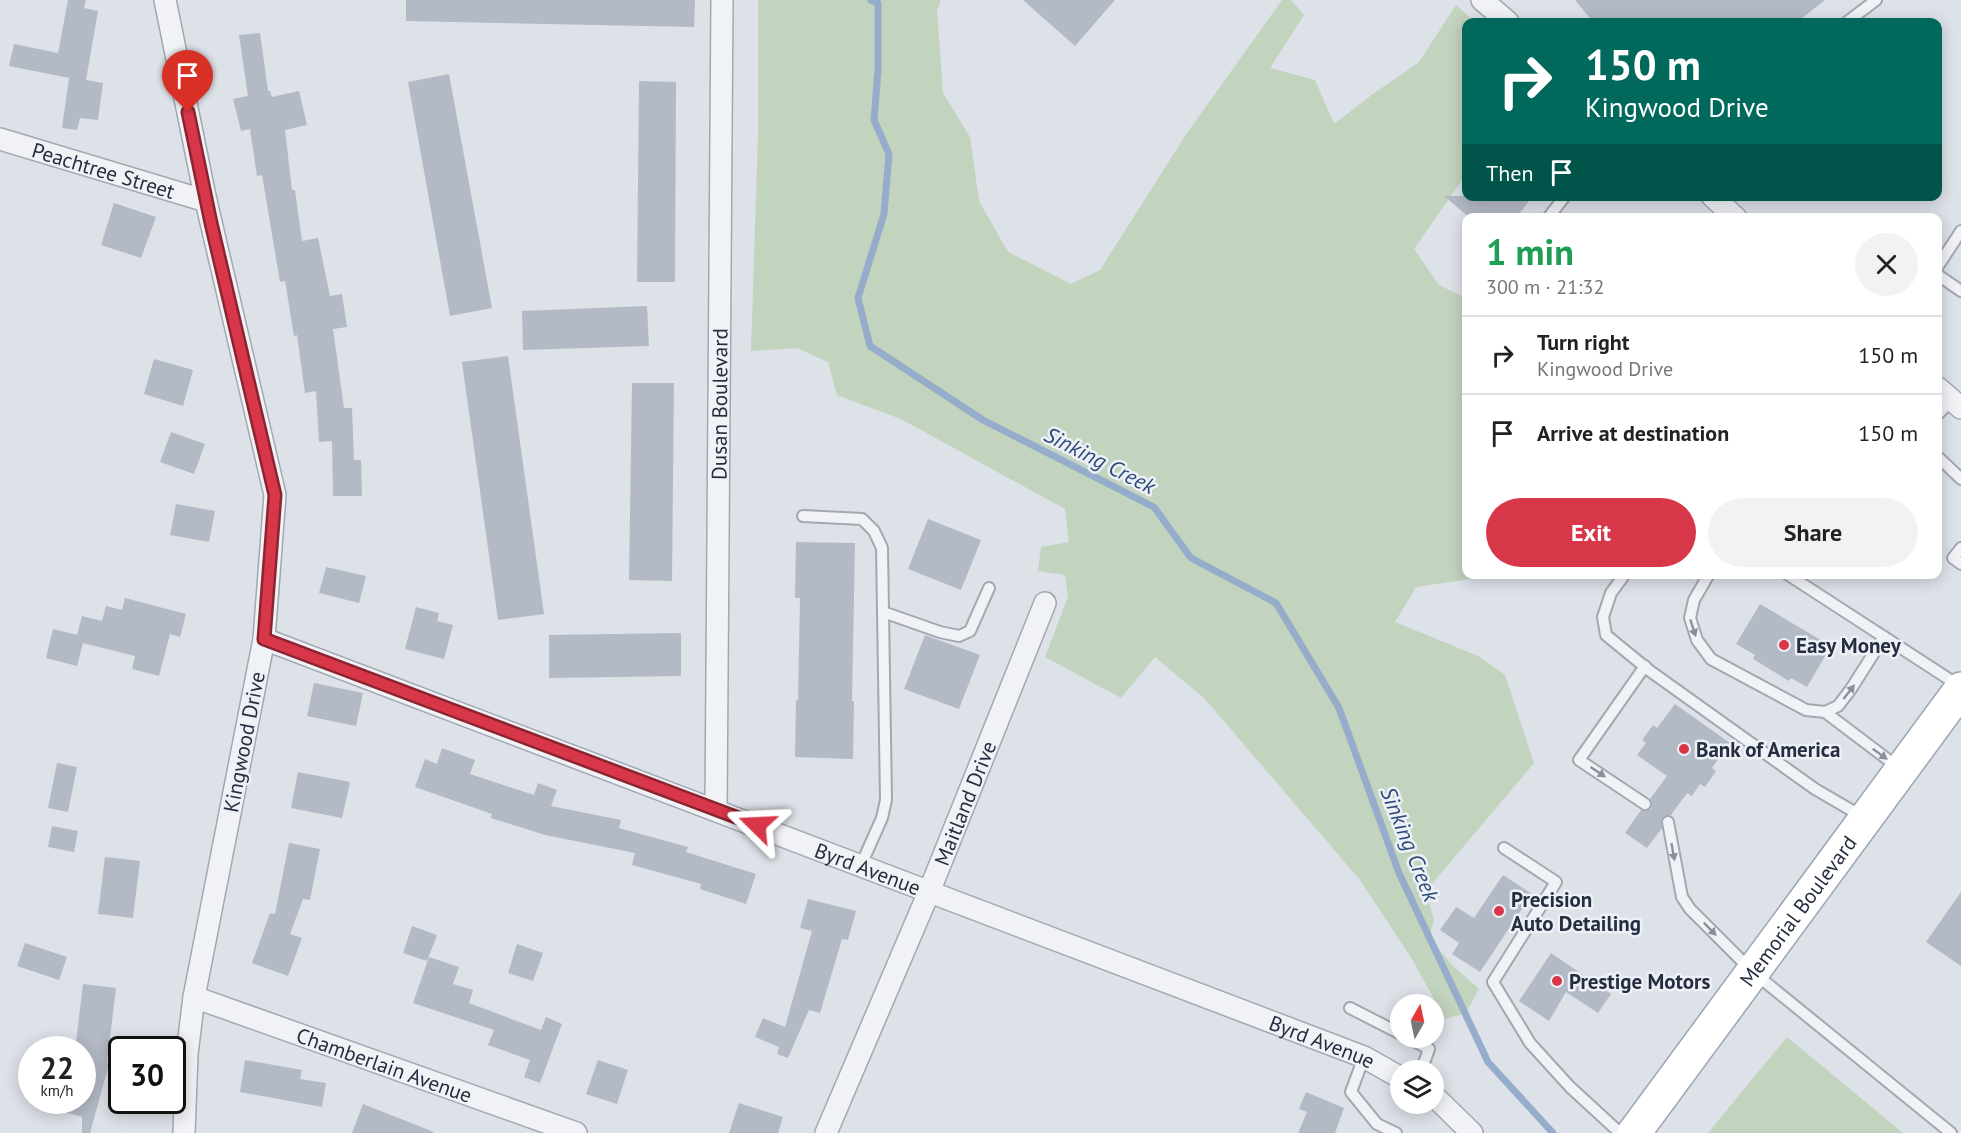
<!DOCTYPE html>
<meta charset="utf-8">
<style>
body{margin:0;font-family:"PT Sans",sans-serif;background:#f2f2f2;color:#222;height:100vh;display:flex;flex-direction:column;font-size:22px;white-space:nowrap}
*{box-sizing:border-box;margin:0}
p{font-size:20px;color:#767676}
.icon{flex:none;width:33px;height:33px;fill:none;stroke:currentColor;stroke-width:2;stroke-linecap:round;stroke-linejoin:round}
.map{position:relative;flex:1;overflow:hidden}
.details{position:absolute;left:1462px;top:213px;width:480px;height:366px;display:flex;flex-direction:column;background:#fff;border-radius:12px;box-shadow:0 3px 15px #0003}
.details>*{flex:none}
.guide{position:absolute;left:1462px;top:18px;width:480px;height:183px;border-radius:12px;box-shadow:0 3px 15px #0003;background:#00695c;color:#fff;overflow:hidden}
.needle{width:39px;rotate:9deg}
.buttons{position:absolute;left:1390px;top:994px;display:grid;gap:12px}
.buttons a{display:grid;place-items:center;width:54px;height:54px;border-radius:50%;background:#fff;box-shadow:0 3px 15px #0003;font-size:30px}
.speed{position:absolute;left:18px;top:1036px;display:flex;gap:12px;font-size:30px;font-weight:700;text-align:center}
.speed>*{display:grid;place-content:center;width:78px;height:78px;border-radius:50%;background:#fff;box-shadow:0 3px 15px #0003;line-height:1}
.speed small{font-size:15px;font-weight:400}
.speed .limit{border:3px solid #111;border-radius:9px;background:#fff;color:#111}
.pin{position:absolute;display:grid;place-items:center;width:51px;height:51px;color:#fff;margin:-62px -26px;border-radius:50% 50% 50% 0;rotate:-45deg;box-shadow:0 0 6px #0007}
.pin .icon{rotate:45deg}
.me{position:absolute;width:66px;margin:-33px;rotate:291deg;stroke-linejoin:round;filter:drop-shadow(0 0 4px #0008)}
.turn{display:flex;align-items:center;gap:21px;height:126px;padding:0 24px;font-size:27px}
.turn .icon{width:78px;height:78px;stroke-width:2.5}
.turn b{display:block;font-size:42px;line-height:51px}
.then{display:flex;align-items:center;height:57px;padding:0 24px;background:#0003;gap:12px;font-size:22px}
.round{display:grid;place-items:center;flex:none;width:63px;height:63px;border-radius:32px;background:#f2f2f2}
.headline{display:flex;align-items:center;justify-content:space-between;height:102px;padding:0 24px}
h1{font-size:36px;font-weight:600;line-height:45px;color:#1e9e55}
.primary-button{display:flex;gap:12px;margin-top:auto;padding:12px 24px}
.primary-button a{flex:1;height:69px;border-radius:36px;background:#d8374a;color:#fff;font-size:24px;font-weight:600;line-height:69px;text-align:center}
.primary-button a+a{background:#f2f2f2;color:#222}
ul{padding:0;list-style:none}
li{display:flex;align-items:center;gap:18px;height:78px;padding:0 24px;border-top:2px solid #e0e0e0}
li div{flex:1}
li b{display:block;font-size:22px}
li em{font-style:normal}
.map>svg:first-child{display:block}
</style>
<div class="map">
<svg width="1961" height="1133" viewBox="0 0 1961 1133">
<rect width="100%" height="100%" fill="#dde1e8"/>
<!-- green -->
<g fill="#c2d3be">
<polygon points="758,0 941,0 937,10 943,93 970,137 979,201 1008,252 1071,284 1100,270 1187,133 1282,0 1291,0 1304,15 1270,68 1315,80 1334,124 1373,94 1419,62 1456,5 1475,22 1467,22 1467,173 1414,249 1439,285 1467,299 1467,574 1480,575 1477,578 1416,587 1395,622 1478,656 1505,675 1534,763 1426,891 1434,920 1429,937 1452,965 1479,989 1466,1013 1445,1019 1412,959 1360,880 1204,698 1155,657 1121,698 1045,657 1068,597 1065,575 1038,571 1041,547 1069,542 1065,509 901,419 837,395 828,362 797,348 751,351 758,136"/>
<polygon points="1787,1037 1903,1133 1708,1133"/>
</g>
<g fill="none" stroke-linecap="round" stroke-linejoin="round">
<!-- stream -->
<polyline stroke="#95adcb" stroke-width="7" points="871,0 878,3 878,70 874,120 889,154 884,214 858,298 870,346 983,420 1154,507 1191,558 1276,603 1339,708 1399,873 1488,1062 1553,1133"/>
</g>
<!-- building -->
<g fill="#b4bac5">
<polygon points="68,0 86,0 84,8 98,11 86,80 103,83 98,120 80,118 77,130 62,128 69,78 9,66 14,44 58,53"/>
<polygon points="406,0 695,0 694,27 406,21"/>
<polygon points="1023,0 1115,0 1075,46"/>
<polygon points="1575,0 1825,0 1797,22 1593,22"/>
<polygon points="260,33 268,91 270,91 272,97 299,91 307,125 285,130 292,190 295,190 302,241 318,238 330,296 342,294 347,327 333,329 344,408 352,408 354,460 361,460 362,496 333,496 332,441 319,442 316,391 305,393 297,335 294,336 285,281 280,282 262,175 257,176 250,129 241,131 233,99 248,96 239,35"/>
<polygon points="449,74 492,308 450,316 408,82"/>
<polygon points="639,81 676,82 675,282 637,282"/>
<polygon points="1444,196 1533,196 1516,218 1470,218"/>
<polygon points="114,203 156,217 141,258 101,245"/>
<polygon points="647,306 649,346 523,350 522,311"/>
<polygon points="508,356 544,614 498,620 462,362"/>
<polygon points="154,359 193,370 183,406 144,394"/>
<polygon points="632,383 674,383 672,581 629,580"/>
<polygon points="171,432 205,444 194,474 160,462"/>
<polygon points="176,504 215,511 209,542 170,535"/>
<polygon points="928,519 981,540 961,590 908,569"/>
<polygon points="796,542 855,543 852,701 854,701 853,759 795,757 796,700 798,700 800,598 795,598"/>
<polygon points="326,567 366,576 359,603 319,593"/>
<polygon points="125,598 186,614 180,637 170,634 159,676 132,669 135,656 83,643 77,666 46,658 53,629 77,635 82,616 102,621 106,606 122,610"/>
<polygon points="1760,604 1831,646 1807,687 1791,678 1789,681 1753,659 1755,655 1736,644"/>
<polygon points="416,607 439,613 437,621 453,625 444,659 405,649"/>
<polygon points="681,633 681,676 549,678 549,635"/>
<polygon points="925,635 980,655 959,709 904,689"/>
<polygon points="314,683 363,693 356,726 307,716"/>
<polygon points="1675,704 1730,743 1712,768 1716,771 1705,787 1700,784 1692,796 1687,793 1671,815 1663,817 1661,820 1662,828 1647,848 1625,833 1641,810 1645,811 1651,809 1652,804 1650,799 1667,776 1637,755 1646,743 1642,740 1653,725 1657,728"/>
<polygon points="442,748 475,760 470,774 534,795 538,783 557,790 551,806 621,820 619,828 688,847 686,852 756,874 746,904 700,889 701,884 632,865 635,853 545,835 491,818 492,814 415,787 425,759 437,764"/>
<polygon points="57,763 77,767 68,812 48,808"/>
<polygon points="298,772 350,782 342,818 291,808"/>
<polygon points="52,826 78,831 74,852 48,847"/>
<polygon points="289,843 320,849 310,900 303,899 290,934 302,938 288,976 252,963 270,913 275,914"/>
<polygon points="105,857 140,861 133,918 98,914"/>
<polygon points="1503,875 1532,894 1480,972 1452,954 1459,943 1440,930 1456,907 1474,918"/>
<polygon points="1961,892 1961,966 1926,942"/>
<polygon points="808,899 856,911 848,940 842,939 820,1013 809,1010 788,1058 777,1054 779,1047 755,1037 763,1018 785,1027 812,931 800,928"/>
<polygon points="412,926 437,935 427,961 403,953"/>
<polygon points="25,943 67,957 59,980 17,966"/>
<polygon points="517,944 543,953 533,981 508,973"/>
<polygon points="1551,953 1611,994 1598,1013 1566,992 1549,1021 1519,1001"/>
<polygon points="429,957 459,967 453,984 473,990 469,1003 541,1030 546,1017 562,1024 540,1083 524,1077 530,1060 488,1045 494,1030 413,1003"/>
<polygon points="83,984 116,988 107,1063 109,1064 90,1133 82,1133 82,1117 44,1106 45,1101 82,1101 82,1050 75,1050"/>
<polygon points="245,1060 302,1070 300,1079 326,1083 322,1107 240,1092"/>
<polygon points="598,1060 628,1070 617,1104 586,1094"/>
<polygon points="1306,1092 1344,1108 1335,1133 1298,1133 1307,1112 1299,1109"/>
<polygon points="739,1103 783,1117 778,1133 729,1133"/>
<polygon points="363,1104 434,1132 433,1133 352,1133"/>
</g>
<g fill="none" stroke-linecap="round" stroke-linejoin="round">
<!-- service casing -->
<g stroke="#a2a8b2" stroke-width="14">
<g id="service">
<polyline points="1847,22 1876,0"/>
<polyline points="1548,218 1565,196"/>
<polyline points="1938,266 1961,231"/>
<polyline points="1938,275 1961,291"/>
<polyline points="1938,414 1952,400"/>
<polyline points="1938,457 1961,479"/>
<polyline points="803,516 862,519 874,531 882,548 886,800 882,818 861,865"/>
<polyline points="1961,548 1953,558 1961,564"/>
<polyline points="1625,574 1611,593 1603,617 1606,635 1650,671 1815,789 1863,817"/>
<polyline points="1709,574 1694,600 1690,618 1697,640 1711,659 1806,710 1825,712 1838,706 1851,689 1884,637"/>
<polyline points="1787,574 1958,685"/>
<polyline points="883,612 940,632 959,636 970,631 989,588"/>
<polyline points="1645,666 1579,760 1645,804"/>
<polyline points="1825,712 1899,768"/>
<polyline points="1668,822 1682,897 1690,909 1753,972 1951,1133"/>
<polyline points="1504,848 1556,882 1493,982 1530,1043 1570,1087 1620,1133"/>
<polyline points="1350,1008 1401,1034"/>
<polyline points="1409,1038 1429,1049 1421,1071"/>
<polyline points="1364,1057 1351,1092 1377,1124 1396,1133"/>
</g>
</g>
<!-- minor casing -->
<g stroke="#a2a8b2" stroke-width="24">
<g id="minor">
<polyline points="165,0 206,201 275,495 264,639 194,997 187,1054 184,1133"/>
<polyline points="1482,0 1508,22"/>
<path id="s1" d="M 0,139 L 206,201"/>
<polyline points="1712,196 1736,218"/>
<polyline points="1938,388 1961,408"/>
<path id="s2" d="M 264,639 L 1364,1057 L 1401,1078"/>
<path id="s3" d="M 716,809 L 722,0"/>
<path id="s4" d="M 194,997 L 576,1133"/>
<polyline points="1434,1096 1472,1133"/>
<path id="s5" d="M 826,1133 L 929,892 L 1045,603"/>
</g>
</g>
<!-- primary casing -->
<g stroke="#9ca5b5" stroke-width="36">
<g id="primary">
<path id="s6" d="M 1634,1133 L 1961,689"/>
</g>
</g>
<!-- service -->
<use href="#service" stroke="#f0f2f6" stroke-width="10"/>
<!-- minor -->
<use href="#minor" stroke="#f0f2f6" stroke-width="21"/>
<!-- primary -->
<use href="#primary" stroke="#fff" stroke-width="33"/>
</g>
<!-- one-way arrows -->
<defs><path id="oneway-solid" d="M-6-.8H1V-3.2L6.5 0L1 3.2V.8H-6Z" transform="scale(1.5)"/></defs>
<g fill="#8a909b">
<use href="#oneway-solid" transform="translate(1693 628) rotate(72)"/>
<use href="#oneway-solid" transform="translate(1849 692) rotate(-52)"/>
<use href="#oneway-solid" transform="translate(1880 754) rotate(36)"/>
<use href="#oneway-solid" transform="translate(1598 772) rotate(34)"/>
<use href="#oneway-solid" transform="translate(1673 852) rotate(80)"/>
<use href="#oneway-solid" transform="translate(1710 929) rotate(46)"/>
</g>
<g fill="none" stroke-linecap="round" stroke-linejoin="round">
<!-- route casing -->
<g stroke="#8c2430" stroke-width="15">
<polyline id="route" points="188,112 211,223 275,495 264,639 757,825"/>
</g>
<!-- route -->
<use href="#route" stroke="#d8374a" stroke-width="10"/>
</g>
<!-- markers -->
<g fill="#d8374a" stroke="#edf0f6" stroke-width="2">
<circle cx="1784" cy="645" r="6"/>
<circle cx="1684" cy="749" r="6"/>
<circle cx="1499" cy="911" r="6"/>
<circle cx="1557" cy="981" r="6"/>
</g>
<g text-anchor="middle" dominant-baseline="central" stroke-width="5" stroke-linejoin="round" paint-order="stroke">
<!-- street labels -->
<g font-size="21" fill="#252e40" stroke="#edf0f6">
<text stroke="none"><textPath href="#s1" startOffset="108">Peachtree Street</textPath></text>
<text stroke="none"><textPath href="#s3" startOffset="405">Dusan Boulevard</textPath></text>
<text transform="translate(244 742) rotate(-79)">Kingwood Drive</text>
<text stroke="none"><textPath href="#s5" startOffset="358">Maitland Drive</textPath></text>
<text stroke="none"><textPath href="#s2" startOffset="646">Byrd Avenue</textPath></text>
<text stroke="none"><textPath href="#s6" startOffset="276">Memorial Boulevard</textPath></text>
<text stroke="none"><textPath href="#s2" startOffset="1132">Byrd Avenue</textPath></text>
<text stroke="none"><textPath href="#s4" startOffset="202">Chamberlain Avenue</textPath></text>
</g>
<!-- poi labels -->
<g font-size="21" font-weight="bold" fill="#252e40" stroke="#edf0f6" text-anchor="start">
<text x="1796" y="645">Easy Money</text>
<text x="1696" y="749">Bank of America</text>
<text x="1511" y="899">Precision<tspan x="1511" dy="24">Auto Detailing</tspan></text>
<text x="1569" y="981">Prestige Motors</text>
</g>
<!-- water labels -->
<g font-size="22" font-style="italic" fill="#2d4b77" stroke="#edf0f6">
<text transform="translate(1100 460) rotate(27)">Sinking Creek</text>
<text transform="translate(1410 844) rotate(68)">Sinking Creek</text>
</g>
</g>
</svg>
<div class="buttons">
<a><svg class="needle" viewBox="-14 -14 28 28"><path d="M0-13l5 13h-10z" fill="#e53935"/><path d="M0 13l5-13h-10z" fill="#767676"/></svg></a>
<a><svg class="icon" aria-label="layers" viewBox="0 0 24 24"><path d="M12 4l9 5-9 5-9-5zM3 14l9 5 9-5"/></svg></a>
</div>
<div class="speed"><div>22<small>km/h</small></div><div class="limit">30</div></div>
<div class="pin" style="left:188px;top:112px;background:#d93025"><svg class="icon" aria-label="arrive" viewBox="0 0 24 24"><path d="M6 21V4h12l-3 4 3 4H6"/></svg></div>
<svg class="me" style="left:757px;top:825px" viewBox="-20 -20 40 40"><path d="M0-17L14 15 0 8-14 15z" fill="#d8374a" stroke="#fff" stroke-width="4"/></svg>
<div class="guide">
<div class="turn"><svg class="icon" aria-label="right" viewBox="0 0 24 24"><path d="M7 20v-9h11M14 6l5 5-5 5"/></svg><div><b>150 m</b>Kingwood Drive</div></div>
<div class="then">Then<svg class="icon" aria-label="arrive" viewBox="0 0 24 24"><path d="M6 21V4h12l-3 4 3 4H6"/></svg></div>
</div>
<section class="details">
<div class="headline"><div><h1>1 min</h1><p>300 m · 21:32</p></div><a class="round"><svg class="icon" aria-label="close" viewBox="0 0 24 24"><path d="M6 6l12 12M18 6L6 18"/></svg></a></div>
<ul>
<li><svg class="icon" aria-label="right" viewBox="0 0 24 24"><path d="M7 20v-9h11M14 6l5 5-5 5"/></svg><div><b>Turn right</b><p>Kingwood Drive</p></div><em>150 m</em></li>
<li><svg class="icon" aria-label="arrive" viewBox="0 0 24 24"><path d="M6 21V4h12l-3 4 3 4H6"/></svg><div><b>Arrive at destination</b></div><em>150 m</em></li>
</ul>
<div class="primary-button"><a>Exit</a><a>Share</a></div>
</section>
</div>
